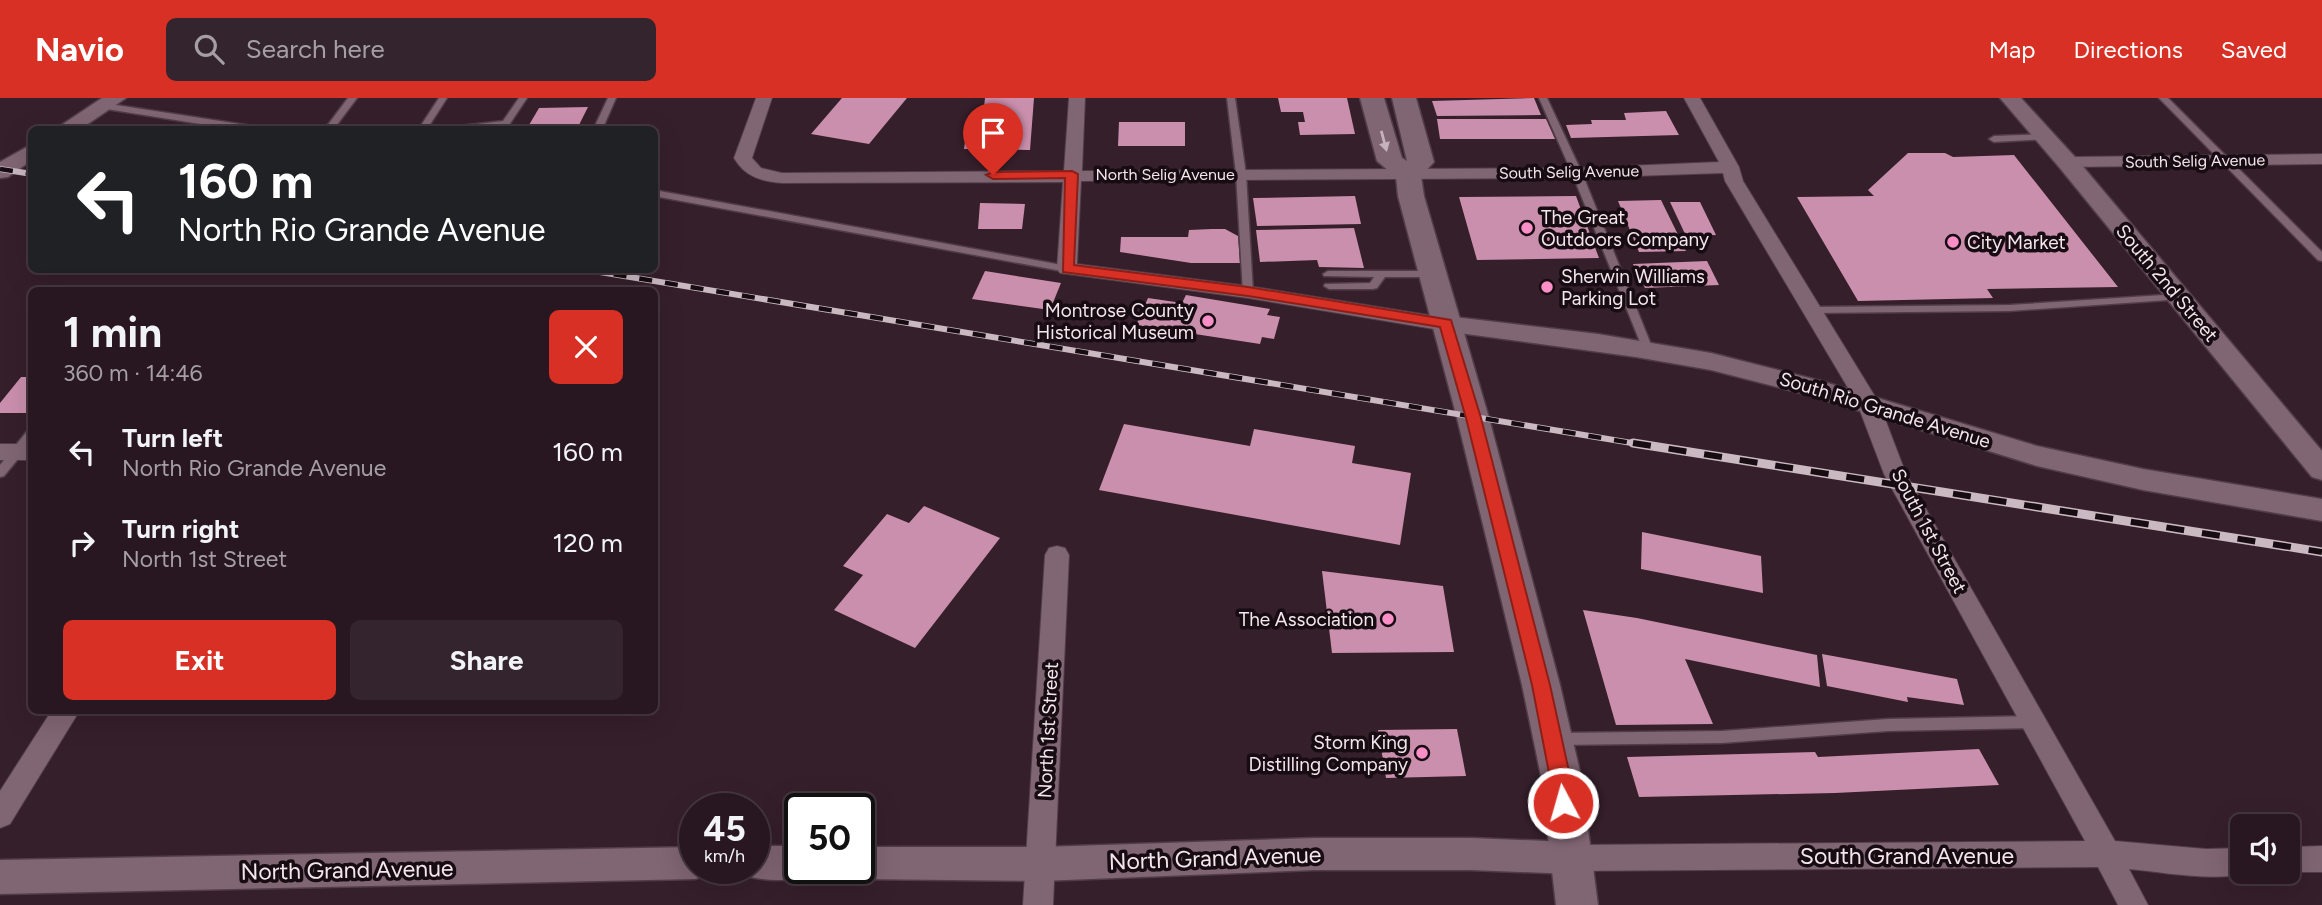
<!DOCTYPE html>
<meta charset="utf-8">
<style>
body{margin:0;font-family:Figtree,sans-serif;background:#34242d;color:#f1f3f6;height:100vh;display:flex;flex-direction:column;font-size:26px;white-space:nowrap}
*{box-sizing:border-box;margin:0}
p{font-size:23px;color:#a59fa5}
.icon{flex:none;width:38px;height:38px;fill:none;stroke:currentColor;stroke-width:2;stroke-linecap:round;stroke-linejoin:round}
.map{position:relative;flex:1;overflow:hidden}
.panel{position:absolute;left:28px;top:189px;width:630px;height:427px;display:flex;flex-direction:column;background:#281720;border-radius:10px;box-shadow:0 7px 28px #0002,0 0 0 2px #44363e}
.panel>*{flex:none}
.guide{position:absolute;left:28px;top:28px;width:630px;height:147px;border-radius:10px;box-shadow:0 7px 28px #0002,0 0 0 2px #44363e;background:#202124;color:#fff;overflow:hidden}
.fabs{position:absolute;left:2230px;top:716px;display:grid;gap:14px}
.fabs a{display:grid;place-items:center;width:70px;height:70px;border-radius:10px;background:#281720;box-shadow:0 7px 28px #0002,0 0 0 2px #44363e;font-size:35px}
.speed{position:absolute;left:679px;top:695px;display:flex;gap:14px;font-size:35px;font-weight:700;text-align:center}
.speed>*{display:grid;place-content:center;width:91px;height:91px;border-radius:50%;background:#281720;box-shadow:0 7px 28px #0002,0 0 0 2px #44363e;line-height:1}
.speed small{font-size:18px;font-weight:400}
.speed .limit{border:4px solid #111;border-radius:10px;background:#fff;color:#111}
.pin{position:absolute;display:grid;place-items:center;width:60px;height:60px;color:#fff;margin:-72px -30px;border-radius:50% 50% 50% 0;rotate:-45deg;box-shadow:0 0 7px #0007}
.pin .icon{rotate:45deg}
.me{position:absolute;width:77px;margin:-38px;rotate:354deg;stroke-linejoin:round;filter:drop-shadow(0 0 5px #0008)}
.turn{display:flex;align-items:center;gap:24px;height:147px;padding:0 35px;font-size:32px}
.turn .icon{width:91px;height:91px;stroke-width:2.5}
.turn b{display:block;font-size:49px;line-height:60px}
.round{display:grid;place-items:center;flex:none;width:74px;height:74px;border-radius:10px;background:#34242d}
.overview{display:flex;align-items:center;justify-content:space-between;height:119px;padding:0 35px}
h1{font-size:42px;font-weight:700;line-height:52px}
.action{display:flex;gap:14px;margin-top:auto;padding:14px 35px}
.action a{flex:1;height:80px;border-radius:10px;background:#d93025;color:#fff;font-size:28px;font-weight:700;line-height:80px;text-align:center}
.action a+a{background:#34242d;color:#f1f3f6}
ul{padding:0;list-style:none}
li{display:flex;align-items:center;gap:21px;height:91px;padding:0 35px}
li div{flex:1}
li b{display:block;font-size:26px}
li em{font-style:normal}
header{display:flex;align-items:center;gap:42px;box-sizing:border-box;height:98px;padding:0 35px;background:#d93025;color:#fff}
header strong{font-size:33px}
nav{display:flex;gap:38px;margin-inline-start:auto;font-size:24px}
.search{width:490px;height:63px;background:#34242d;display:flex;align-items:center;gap:18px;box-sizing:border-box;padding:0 24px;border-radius:10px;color:#a59fa5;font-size:26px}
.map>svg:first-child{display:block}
</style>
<header>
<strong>Navio</strong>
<div class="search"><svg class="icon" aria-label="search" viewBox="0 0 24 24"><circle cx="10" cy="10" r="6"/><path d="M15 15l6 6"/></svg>Search here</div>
<nav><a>Map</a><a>Directions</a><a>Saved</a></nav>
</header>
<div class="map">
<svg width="2322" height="807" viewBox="0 0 2322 807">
<rect width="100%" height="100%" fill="#351f2a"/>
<!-- building -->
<g fill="#ca8fad">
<polygon points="842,0 907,0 869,46 811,36"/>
<polygon points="985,0 1034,0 1030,52 964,51 965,43 985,40 986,27 982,27"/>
<polygon points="1278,0 1347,0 1355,36 1300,37 1298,24 1305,24 1303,14 1281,14"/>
<polygon points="1534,0 1541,17 1437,18 1432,3"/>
<polygon points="588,9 579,27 529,27 539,10"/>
<polygon points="1666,13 1679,37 1571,40 1566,27 1592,26 1591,22 1626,22 1624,15"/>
<polygon points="1437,21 1546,21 1555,41 1440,41"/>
<polygon points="1119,24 1185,24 1185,48 1118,48"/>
<polygon points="1908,55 1945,55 1953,59 2014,57 2118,189 1987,191 1993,200 1858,203 1797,99 1874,98 1868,92"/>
<polygon points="1355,98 1361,126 1257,128 1253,100"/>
<polygon points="1576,98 1599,160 1477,162 1459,99"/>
<polygon points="1661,102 1686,153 1639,154 1618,103"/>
<polygon points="1670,104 1700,104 1716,137 1686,138"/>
<polygon points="980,105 1025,106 1022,131 978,131"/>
<polygon points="1354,130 1364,170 1319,169 1317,162 1260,164 1256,132"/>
<polygon points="1212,131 1225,131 1238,138 1240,165 1191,165 1120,154 1121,139 1188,139 1189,132"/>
<polygon points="1707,163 1719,187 1645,190 1633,166"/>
<polygon points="985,173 1061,185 1050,212 972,201"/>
<polygon points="1186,197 1270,211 1267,217 1280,219 1274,241 1262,239 1260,246 1136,227 1148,200 1182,205"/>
<polygon points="21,279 32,279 32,315 0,315 0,305"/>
<polygon points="1124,326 1250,348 1254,331 1355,348 1352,365 1411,375 1400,447 1099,392"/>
<polygon points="924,408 1000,440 915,550 834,512 863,477 843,468 887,416 909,425"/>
<polygon points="1642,434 1761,458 1763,495 1641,471"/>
<polygon points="1322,473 1443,488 1454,554 1332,555"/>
<polygon points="1583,512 1637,520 1817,557 1820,589 1685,561 1713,626 1616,627"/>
<polygon points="1822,556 1957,581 1964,607 1907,599 1908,604 1827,588"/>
<polygon points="1457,631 1466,678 1386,680 1378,632"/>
<polygon points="1979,651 1999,687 1835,695 1639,699 1627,659 1815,654 1818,659"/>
</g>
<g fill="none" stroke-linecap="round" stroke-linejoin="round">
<!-- service casing -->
<g stroke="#503d47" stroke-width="3">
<g id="service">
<polygon points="348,0 357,0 333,32 324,32"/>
<polygon points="439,0 447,0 429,28 460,28 503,23 519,0 527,0 509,27 477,32 418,32"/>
<polygon points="608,0 616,0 602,32 593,32"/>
<polygon points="1227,0 1235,0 1246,76 1253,194 1248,197 1243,194 1236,76"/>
<polygon points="1539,0 1547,0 1582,75 1654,254 1653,257 1645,257 1644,254 1572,75"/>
<polygon points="2159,0 2168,0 2322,154 2322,163 2318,162"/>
<polygon points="103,5 259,29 263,32 238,32 100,10 100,6"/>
<polygon points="2045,36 2048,37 2048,41 1994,44 1989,41 1994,38"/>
<polygon points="654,92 1067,168 1072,171 1067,174 654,98"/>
<polygon points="1328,173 1433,173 1438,176 1433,179 1385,179 1377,190 1373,191 1329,191 1324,188 1325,186 1370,185 1374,179 1324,178 1323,176"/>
<polygon points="2179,196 2183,197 2184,199 2183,201 2009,213 1812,215 1807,212 1812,209 2009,207"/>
<polygon points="32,331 32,344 4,378 0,379 0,367 28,332"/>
<polygon points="2035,618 2040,620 2042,624 2040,628 2035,630 1888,633 1722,645 1556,647 1551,645 1549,641 1551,637 1556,635 1722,633 1888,621"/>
</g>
</g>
<!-- minor casing -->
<g stroke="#503d47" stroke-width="2">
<g id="minor">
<path d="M 756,0 L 772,0 L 752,60 L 761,70 L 782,75 L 1064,73 L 1069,0 L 1085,0 L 1082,73 L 1577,70 L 1719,64 L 1684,0 L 1700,0 L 1739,69 L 1743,83 L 1879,305 L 1906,376 L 2115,743 L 2206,751 L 2242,750 L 2242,774 L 2249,774 C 2219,785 2162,774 2129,771 L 2148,807 L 2118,807 L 2098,769 L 1571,773 L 1561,769 L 1557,760 L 1561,751 L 1571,747 L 2085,743 L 1884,376 L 1857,305 L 1725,83 L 1723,75 L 1577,80 L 1081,83 L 1077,166 L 1248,188 L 1453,221 L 1456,226 L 1453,231 L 1446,233 L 1248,200 L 1060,175 L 1057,171 L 1063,84 L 782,85 C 761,83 745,79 734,60 Z"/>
<polygon points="2322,56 2322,66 2067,69 2058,64 2067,59"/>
<rect x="0" y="346" width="32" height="16"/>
<polygon points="1057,448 1065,450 1069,457 1053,807 1023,807 1045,457 1049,450"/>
<polygon points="52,612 80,612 10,726 0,730 0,693"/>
<polygon points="2322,748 2322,774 2282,774 2287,774 2287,749"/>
</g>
</g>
<!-- tertiary casing -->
<g stroke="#503d47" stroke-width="3">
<g id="tertiary">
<polygon points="102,0 126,0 79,32 54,32"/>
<polygon points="2000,0 2021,0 2075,59 2322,353 2322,382 2312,379 2059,69"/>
<polygon points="32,46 32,62 8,79 0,80 0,64"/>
<polygon points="1446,218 1598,236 1711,255 1821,283 2037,348 2143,371 2322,401 2322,423 2143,392 2037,368 1812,298 1711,272 1636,259 1437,232 1434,226 1437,220"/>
<polygon points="1314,740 1471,740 1571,744 1583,748 1588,760 1583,772 1571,776 1471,772 1314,772 1041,783 859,781 847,777 844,770 859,770 859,749 1041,749"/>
<path d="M 754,748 L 800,748 L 800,770 L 815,770 L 812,776 C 792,784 762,784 742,776 L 739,770 L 754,770 Z"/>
<polygon points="695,749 695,770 710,770 707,777 695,781 0,796 0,762"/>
</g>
</g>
<!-- secondary casing -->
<g stroke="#503d47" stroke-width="3">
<polygon id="secondary" points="1360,0 1384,0 1402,60 1407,63 1392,0 1416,0 1434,64 1421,78 1424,98 1489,320 1560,587 1581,678 1598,807 1556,807 1541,678 1522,587 1457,320 1398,98 1396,79 1377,63"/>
</g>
<!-- service -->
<use href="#service" fill="#806572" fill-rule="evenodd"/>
<!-- minor -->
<use href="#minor" fill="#806572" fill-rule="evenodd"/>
<!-- tertiary -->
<use href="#tertiary" fill="#806572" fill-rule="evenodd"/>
<!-- secondary -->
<use href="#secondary" fill="#806572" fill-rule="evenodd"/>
<!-- rail-far1 casing -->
<g stroke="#cab9c1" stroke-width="6">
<g id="rail-far1">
<polyline points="0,71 32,76"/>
<polyline points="588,172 1644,347"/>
</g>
</g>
<!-- rail casing -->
<g stroke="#cab9c1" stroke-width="9">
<polyline id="rail" points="1633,345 2322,454"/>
</g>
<!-- rail-far1 -->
<use href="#rail-far1" stroke="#160c11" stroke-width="4.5" stroke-dasharray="13" stroke-linecap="butt"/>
<!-- rail -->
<use href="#rail" stroke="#160c11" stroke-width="6" stroke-dasharray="18" stroke-linecap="butt"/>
</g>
<!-- one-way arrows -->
<defs><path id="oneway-solid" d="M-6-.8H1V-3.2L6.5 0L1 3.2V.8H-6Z" transform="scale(1.75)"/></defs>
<use fill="#c6b2bc" href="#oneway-solid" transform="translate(1384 43) rotate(75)"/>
<!-- route -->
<polygon fill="#d93025" stroke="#8d1f18" stroke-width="2" points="1072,73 1078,76 1074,167 1248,189 1451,222 1481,320 1550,587 1570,678 1573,705 1570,711 1563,713 1556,711 1532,587 1466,320 1440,229 1248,198 1063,174 1065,80 993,81 986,77 993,74"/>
<!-- markers -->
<g fill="#fa8fc8" stroke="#160c11" stroke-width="2.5">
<circle cx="1527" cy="130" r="7"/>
<circle cx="1953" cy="144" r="7"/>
<circle cx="1547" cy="189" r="7"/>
<circle cx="1208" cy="223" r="7"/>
<circle cx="1388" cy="521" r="7"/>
<circle cx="1422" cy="655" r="7"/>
</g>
<g text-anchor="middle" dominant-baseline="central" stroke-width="7" stroke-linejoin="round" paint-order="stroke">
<!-- far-street labels -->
<g font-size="16" fill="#f5e5ed" stroke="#160c11">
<text transform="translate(2195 63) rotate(-1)">South Selig Avenue</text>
<text transform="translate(1569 74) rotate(-1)">South Selig Avenue</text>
<text x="1165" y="76">North Selig Avenue</text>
</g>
<!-- poi labels -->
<g font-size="19" fill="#f5e5ed" stroke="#160c11" text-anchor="start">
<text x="1541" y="119">The Great<tspan x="1541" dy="22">Outdoors Company</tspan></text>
<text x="1967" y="144">City Market</text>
<text x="1561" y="178">Sherwin Williams<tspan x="1561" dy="22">Parking Lot</tspan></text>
<text x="1194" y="212" text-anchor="end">Montrose County<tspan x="1194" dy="22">Historical Museum</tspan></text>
<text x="1374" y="521" text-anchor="end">The Association</text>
<text x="1408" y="644" text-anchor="end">Storm King<tspan x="1408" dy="22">Distilling Company</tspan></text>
</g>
<!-- street labels -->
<g font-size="19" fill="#f5e5ed" stroke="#160c11">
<text transform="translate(2167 185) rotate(50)">South 2nd Street</text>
<text transform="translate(1885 312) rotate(17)">South Rio Grande Avenue</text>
<text transform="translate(1929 433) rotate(62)">South 1st Street</text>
<text transform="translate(1048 632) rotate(-87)">North 1st Street</text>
</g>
<!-- near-street labels -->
<g font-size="23" fill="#f5e5ed" stroke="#160c11">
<text x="1907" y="758">South Grand Avenue</text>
<text transform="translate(1215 760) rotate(-2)">North Grand Avenue</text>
<text transform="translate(347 772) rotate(-1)">North Grand Avenue</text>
</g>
</g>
</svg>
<div class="fabs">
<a><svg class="icon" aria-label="sound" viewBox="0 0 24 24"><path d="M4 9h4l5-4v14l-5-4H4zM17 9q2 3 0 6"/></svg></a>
</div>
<div class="speed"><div>45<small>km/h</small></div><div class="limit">50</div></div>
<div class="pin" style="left:993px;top:77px;background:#d93025"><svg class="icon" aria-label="arrive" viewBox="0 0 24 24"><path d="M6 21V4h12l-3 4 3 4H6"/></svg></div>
<svg class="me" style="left:1563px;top:705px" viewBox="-20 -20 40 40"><circle r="17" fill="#d93025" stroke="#fff" stroke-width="3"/><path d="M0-11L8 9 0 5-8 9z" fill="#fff"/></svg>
<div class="guide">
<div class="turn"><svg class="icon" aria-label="left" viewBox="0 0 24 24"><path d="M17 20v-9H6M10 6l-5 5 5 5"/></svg><div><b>160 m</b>North Rio Grande Avenue</div></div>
</div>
<section class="panel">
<div class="overview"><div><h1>1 min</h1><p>360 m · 14:46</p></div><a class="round" style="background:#d93025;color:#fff"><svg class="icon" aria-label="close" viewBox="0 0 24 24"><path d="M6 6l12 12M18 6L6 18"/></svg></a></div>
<ul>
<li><svg class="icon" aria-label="left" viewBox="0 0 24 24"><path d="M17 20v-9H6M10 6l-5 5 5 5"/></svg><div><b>Turn left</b><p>North Rio Grande Avenue</p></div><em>160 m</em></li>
<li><svg class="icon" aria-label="right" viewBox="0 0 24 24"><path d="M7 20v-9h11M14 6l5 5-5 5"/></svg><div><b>Turn right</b><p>North 1st Street</p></div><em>120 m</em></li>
</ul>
<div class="action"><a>Exit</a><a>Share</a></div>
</section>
</div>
